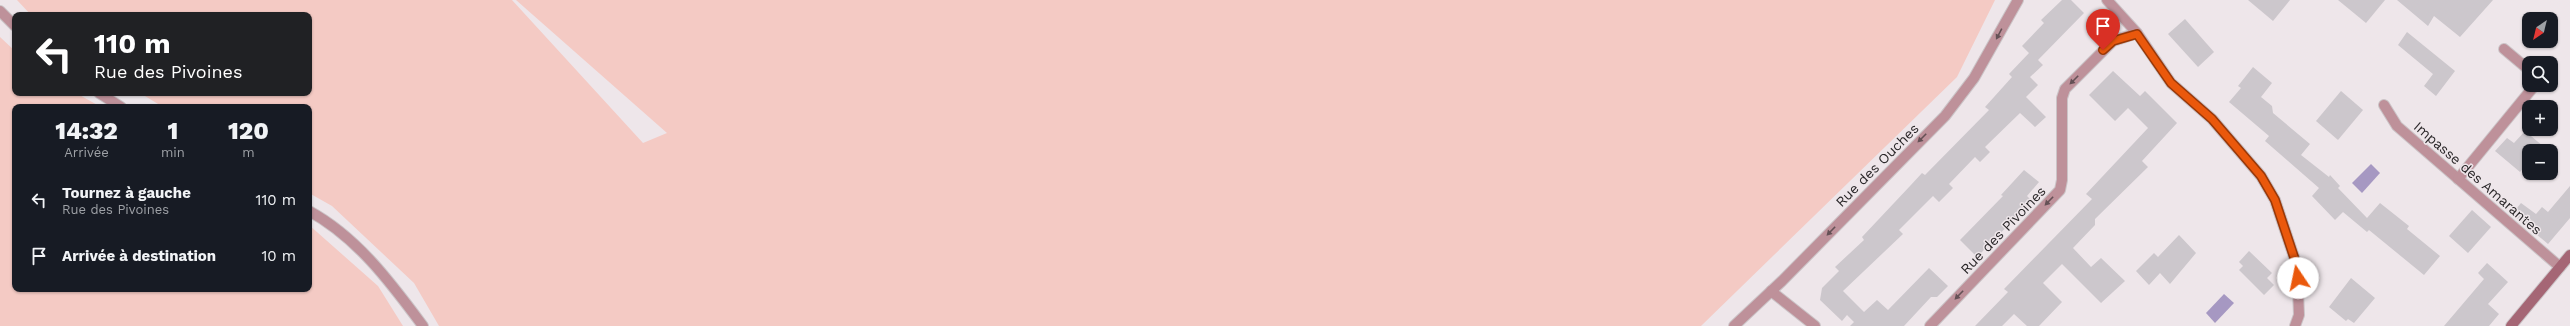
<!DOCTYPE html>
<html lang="fr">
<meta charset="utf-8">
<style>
body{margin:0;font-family:"Work Sans",sans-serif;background:#242831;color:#f1f3f6;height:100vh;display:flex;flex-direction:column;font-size:15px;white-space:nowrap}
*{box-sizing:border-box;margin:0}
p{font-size:13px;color:#9ea1a6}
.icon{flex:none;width:22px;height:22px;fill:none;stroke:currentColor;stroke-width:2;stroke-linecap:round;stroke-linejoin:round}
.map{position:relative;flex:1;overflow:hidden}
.panel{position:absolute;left:12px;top:104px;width:300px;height:188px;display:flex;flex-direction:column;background:#171b24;border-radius:8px;box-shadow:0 1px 3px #0004}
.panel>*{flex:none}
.banner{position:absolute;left:12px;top:12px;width:300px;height:84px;border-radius:8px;box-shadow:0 1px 3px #0004;background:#202124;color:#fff;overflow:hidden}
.needle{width:26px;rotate:215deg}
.controls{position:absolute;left:2522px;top:12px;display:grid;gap:8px}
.controls a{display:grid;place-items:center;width:36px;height:36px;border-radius:8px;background:#171b24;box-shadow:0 1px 3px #0004;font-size:20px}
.pin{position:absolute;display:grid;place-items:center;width:34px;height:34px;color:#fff;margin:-41px -17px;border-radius:50% 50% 50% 0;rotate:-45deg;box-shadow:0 0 4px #0007}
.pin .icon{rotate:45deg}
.me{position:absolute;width:44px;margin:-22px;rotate:349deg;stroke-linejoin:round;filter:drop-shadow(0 0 3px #0008)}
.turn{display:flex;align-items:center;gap:14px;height:84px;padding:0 16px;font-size:18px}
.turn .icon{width:52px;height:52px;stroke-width:2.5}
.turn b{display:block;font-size:28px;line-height:34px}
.eta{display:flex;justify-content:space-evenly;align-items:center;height:68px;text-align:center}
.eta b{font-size:24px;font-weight:800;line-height:28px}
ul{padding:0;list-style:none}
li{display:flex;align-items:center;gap:12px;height:56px;padding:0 16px}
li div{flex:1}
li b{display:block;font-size:15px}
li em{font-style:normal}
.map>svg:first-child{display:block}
</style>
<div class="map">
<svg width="2570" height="326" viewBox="0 0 2570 326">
<rect width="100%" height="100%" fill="#eee6ea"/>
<!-- green -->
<g fill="#f4cac4">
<polygon points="17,0 512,0 643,143 667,133 516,0 1995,0 1957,77 1701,326 439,326 414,283 332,206 309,193 309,107 163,107 140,93 309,93 309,15 31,15"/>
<polygon points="0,37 15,51 15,93 76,93 101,107 15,107 15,289 309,289 309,225 378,286 403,326 0,326"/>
</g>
<!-- water -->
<g fill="#a698c2">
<polygon points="2371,164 2380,173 2362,193 2352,183"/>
<polygon points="2224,294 2234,303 2215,323 2206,313"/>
</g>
<!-- building -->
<g fill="#ccc7cc">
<polygon points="2062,0 2071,0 2084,13 2038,60 2043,65 2030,77 2038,85 2026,97 2046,117 2035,127 2020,113 1985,147 1990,152 1980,162 1975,157 1949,184 1953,188 1939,202 1933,196 1899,230 1903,234 1843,291 1864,312 1877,300 1888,310 1929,268 1948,286 1937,297 1931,297 1904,326 1850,326 1854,322 1847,315 1842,321 1820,300 1822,288 1839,271 1835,267 1864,240 1862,237 1910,186 1922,173 1925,175 1989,110 1985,107 2012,77 2009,74 2029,53 2022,46 2044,23 2041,20"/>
<polygon points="2248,0 2290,0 2273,21"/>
<polygon points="2338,0 2385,0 2366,23"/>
<polygon points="2397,0 2493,0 2460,37 2434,16 2428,26"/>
<polygon points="2185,19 2214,52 2198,67 2168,34"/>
<polygon points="2407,32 2455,71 2436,96 2424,86 2433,74 2398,45"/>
<polygon points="2253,67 2272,83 2261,97 2272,106 2273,113 2310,144 2301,155 2329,177 2330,175 2340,186 2338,188 2367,218 2380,203 2409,226 2407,229 2440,256 2424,275 2369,230 2367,232 2343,212 2335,220 2312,196 2319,188 2265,141 2269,136 2229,102 2241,88 2238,86"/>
<polygon points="2113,71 2140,96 2145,91 2177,123 2142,161 2148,167 2095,219 2095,225 2073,248 2091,267 2101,258 2125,281 2101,303 2062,264 2043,283 2062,302 2039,326 2027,326 2014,314 2002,326 1975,326 2008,292 2004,289 2092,199 2086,194 2148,128 2128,108 2115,121 2089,95"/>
<polygon points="2341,91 2363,110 2338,140 2316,121"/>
<polygon points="2525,131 2543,146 2538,151 2529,151 2529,162 2520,172 2495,151 2507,138 2514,143"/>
<polygon points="2024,170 2039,182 2027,196 2032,201 1977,257 1960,240 2003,196 2001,195"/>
<polygon points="2570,186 2570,218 2548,244 2512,214 2521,203 2536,214 2542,207 2548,212"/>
<polygon points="2472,210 2491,227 2468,253 2449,236"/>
<polygon points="2179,235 2196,253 2170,284 2160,273 2149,285 2136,271 2154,253 2158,257"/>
<polygon points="2249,251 2272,273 2267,278 2274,285 2264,295 2239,270 2243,266 2239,262"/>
<polygon points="2487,263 2508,282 2488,304 2499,314 2489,326 2444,326 2484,279 2478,273"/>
<polygon points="2351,278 2375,298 2354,323 2348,319 2346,321 2329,307"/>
</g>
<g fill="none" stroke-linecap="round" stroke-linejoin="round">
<!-- minor casing -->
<g stroke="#cbc4c7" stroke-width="12">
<g id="minor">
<polyline points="2107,0 2137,33 2171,83 2212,119 2261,176 2275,200 2297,266 2299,315 2295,326"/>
<polyline points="0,11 15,26"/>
<polyline points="2504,49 2529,70"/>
<polyline points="99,93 121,107"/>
<polyline points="2384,105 2397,126 2560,267"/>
<polyline points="2458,179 2535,85"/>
<path d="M 309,211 C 357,237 391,283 423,326"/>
<polyline points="1771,291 1815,326"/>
<polyline points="1734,326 1782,281 1945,116 1974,78 2018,0"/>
<polyline points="1930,326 2060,190 2062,180 2062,98 2065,89 2113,41 2137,33"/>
</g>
</g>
<!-- secondary casing -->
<g stroke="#cbc4c7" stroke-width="12">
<polyline id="secondary" points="2511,326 2570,255"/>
</g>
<!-- minor -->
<use href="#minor" stroke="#be919a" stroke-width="10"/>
<!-- secondary -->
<use href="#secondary" stroke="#a56675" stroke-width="10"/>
</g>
<!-- one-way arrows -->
<defs><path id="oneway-solid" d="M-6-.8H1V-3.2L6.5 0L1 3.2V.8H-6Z"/></defs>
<g fill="#655156">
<use href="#oneway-solid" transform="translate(1999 34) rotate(118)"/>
<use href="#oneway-solid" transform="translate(2074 80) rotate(135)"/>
<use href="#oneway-solid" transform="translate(1922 138) rotate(135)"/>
<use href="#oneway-solid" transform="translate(2049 201) rotate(134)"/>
<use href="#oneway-solid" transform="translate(1831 231) rotate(134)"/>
<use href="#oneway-solid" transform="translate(1959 295) rotate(134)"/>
</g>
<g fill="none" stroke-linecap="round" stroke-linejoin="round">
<!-- route casing -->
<g stroke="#983908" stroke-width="10">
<polyline id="route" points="2103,50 2113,41 2137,34 2171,83 2212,119 2261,176 2275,200 2297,266 2298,278"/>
</g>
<!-- route -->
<use href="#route" stroke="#ea580c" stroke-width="7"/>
</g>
<g text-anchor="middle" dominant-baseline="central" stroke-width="3" stroke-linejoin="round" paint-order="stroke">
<!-- street labels -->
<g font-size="14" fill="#2a2729" stroke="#eee6ea">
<text transform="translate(1877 165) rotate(-45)">Rue des Ouches</text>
<text transform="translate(2478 178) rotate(41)">Impasse des Amarantes</text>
<text transform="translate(2003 230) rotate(-46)">Rue des Pivoines</text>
</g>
</g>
</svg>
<div class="controls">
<a><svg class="needle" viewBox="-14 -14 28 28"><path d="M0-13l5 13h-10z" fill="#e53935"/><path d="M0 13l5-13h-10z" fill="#9ea1a6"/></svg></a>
<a><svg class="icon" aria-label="search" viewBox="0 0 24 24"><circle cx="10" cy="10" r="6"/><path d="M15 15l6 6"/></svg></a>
<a>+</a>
<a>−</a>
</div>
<div class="pin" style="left:2103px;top:50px;background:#d93025"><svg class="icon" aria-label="arrive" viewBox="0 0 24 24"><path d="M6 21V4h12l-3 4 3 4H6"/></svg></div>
<svg class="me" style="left:2298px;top:278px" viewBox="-20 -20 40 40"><circle r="19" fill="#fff"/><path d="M0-13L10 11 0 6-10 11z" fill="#ea580c"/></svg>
<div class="banner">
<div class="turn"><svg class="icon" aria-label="left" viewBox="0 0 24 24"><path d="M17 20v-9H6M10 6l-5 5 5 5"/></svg><div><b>110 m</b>Rue des Pivoines</div></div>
</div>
<section class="panel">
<div class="eta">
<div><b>14:32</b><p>Arrivée</p></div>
<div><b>1</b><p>min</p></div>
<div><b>120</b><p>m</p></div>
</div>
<ul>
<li><svg class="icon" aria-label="left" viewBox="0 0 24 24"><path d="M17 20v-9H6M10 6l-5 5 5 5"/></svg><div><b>Tournez à gauche</b><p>Rue des Pivoines</p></div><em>110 m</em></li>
<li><svg class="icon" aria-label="arrive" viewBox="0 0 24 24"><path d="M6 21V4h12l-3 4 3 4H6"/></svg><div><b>Arrivée à destination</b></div><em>10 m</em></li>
</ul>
</section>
</div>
